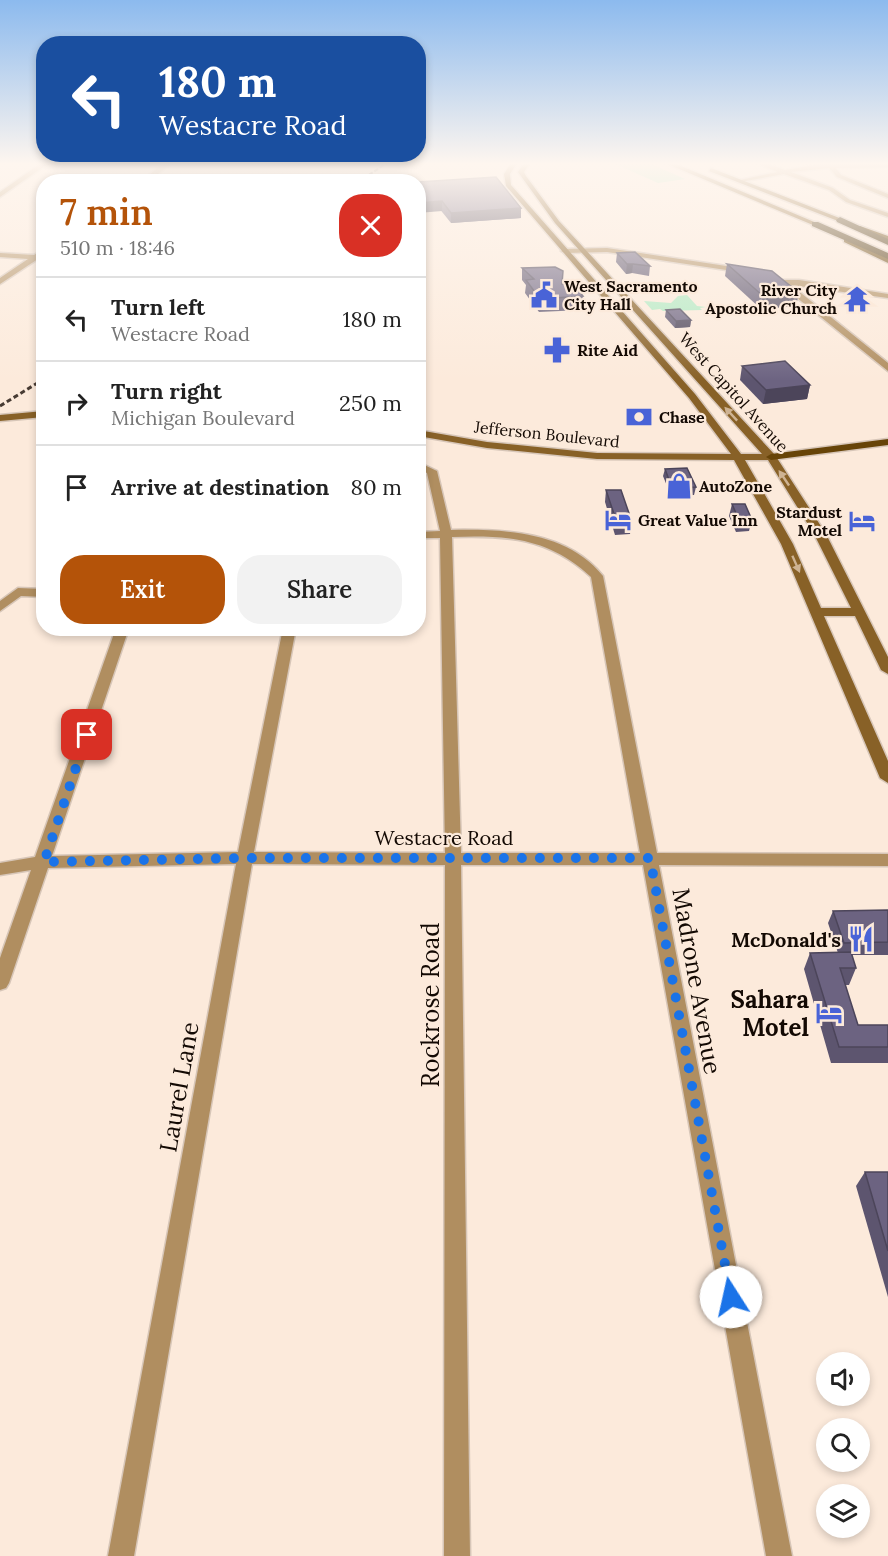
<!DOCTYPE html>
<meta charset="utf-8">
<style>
body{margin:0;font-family:Lora,serif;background:#f2f2f2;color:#222;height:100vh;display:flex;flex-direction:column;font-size:22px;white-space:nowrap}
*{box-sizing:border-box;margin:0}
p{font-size:20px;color:#767676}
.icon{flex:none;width:33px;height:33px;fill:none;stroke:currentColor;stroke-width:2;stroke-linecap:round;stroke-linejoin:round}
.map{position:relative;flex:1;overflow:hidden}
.sheet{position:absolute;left:36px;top:174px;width:390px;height:462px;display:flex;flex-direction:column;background:#fff;border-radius:24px;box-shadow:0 3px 9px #0003}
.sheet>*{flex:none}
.guide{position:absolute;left:36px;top:36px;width:390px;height:126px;border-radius:24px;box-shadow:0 3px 9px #0003;background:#1a4fa0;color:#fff;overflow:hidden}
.controls{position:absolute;left:816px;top:1352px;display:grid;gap:12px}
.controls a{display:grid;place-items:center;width:54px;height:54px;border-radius:50%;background:#fff;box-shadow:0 3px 9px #0003;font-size:30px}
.pin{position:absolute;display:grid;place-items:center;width:51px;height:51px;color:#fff;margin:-26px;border-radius:12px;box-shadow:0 3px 9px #0006}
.me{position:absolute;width:66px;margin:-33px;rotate:350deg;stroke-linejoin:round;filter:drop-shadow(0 0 4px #0008)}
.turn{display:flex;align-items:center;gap:21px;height:126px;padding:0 24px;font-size:27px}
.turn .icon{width:78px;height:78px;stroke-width:2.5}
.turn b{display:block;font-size:42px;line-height:51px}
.round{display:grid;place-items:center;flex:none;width:63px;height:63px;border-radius:24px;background:#f2f2f2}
.headline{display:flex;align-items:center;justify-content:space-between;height:102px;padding:0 24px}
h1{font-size:36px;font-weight:600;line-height:45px;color:#b45309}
.cta{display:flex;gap:12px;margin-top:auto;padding:12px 24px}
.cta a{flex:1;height:69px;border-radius:24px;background:#b45309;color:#fff;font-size:24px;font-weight:600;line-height:69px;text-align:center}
.cta a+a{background:#f2f2f2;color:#222}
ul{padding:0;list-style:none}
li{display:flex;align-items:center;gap:18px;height:84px;padding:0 24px;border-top:2px solid #e0e0e0}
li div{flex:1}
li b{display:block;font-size:22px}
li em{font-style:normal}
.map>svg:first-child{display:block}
</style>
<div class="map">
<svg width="888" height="1556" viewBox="0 0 888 1556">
<rect width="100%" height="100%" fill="#fceadb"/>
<!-- green -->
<g fill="#b1e9c2">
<polygon points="613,163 649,163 685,179 658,183"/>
<polygon points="687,295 697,306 706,307 700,308 702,310 663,311 660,309 652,310 644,301 671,303 678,296"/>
</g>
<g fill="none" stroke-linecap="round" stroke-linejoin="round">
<!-- minor casing -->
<g stroke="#d7c6b8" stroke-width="3">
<g id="minor">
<polygon points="41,163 49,163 0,197 0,192"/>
<polygon points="164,163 172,163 148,182 140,182"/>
<polygon points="756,163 766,163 785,170 825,163 888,163 888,167 836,168 841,175 888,194 888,198 837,177 829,168 791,172 833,188 850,200 888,213 888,217 846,202 829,190 784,174 740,182 740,180 777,172"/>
<polygon points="607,248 746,269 750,271 746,273 607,252 565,253 561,251 565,249"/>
<polygon points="44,249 44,255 0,284 0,278 28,259 0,257 0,253 34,255"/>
<polygon points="783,280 799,280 888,294 888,298 791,285 888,363 888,371 781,285 779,282"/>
<path d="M 418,462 L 437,471 L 451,530 C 504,529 567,531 603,576 L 657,853 L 888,854 L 888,866 L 659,865 L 792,1556 L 766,1556 L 643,865 L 461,865 L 470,1556 L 444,1556 L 445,865 L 252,864 L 134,1556 L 108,1556 L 236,864 L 48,868 L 9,983 L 6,988 L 0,990 L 0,958 L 31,870 L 0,875 L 0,863 L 35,857 L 116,628 L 129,628 L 52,856 L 238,852 L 283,628 L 296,628 L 254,852 L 445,853 L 440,538 L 418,538 L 418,532 L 440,531 L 427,473 L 418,469 ZM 452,537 C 507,535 549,538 591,577 L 640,853 L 461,853 Z"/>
<polygon points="18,588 44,589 44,597 21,596 0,611 0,601"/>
</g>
</g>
<!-- secondary casing -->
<g stroke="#d7c6b8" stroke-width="3">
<g id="secondary">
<path d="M 511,163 L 517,163 L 510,174 L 511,185 L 695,394 L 741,454 L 762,454 L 555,223 L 518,172 L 524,163 L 530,163 L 524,172 L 526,176 L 559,221 L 775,455 L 826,534 L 888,657 L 888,674 L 881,670 L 855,616 L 824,616 L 888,761 L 888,783 L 880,778 L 781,544 L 734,460 L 597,459 L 487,448 L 418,436 L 418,430 L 487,442 L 597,453 L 731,454 L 689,398 L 506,186 L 504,174 ZM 745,460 L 768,460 L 814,534 L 851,608 L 821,608 L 793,544 Z"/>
<polygon points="665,163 674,163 819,224 813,225"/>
<polygon points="711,168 842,219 843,220 838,221 709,171"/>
<polygon points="44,411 44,417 0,421 0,415"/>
</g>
</g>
<!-- primary casing -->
<g stroke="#d7c6b8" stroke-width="3">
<g id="primary">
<polygon points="860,226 888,236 888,240 857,230"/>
<polygon points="844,238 850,238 888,258 888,263 844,242"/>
<polygon points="888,439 888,445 771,460 766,457 771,454"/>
</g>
</g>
<!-- motorway casing -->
<g stroke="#d7c6b8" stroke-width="3">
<g id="motorway">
<polygon points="840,217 888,239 888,245 837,222 836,220"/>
<polygon points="812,222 818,222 888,253 888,259 812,226"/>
</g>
</g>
<!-- minor -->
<use href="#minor" fill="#b08e60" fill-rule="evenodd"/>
<!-- secondary -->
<use href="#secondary" fill="#886127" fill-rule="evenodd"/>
<!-- primary -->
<use href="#primary" fill="#674408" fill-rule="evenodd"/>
<!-- motorway -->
<use href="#motorway" fill="#472e03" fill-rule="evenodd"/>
<!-- rail-far1 -->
<polyline stroke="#473b33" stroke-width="2" stroke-dasharray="4.5 2" stroke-linecap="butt" points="358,182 387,163"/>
<!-- rail -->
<polyline stroke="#473b33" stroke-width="3" stroke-dasharray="5 3" stroke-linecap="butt" points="0,406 44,379"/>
</g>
<!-- wall -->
<g fill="#5d556f">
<polygon points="418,182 521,218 451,223"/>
<polygon points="617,253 650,266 649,276 632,273 626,274 616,262"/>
<polygon points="727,264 796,306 761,309 725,276"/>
<polygon points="522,268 562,284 583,296 582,310 539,312 525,293 526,285 522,280"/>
<polygon points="666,310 691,320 690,327 675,328 665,317"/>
<polygon points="742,366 810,385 807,399 763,404 740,380"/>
<polygon points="665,469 696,487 694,495 671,496 663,476"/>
<polygon points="606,490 632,522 630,534 615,535 605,502"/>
<polygon points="732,504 752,520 749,531 736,532 729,516"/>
<polygon points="888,910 888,955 852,955 856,968 849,985 845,985 858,1025 888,1025 888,1063 831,1063 804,969 810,953 838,953 828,923 833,911"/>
<polygon points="865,1172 888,1172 888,1297 856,1186"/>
</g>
<!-- shaded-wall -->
<g fill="#4c455a">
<polygon points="442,201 442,211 418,213 418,203"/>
<polygon points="521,208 521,218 451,223 451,213"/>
<polygon points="627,264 633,264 632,273 626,274"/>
<polygon points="799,293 796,306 761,309 763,296"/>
<polygon points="691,320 690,327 675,328 676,321"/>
<polygon points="810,385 807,399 763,404 766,390"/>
</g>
<!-- building -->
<g fill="#6c6381" stroke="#4c455a" stroke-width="1.5">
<polygon points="496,177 521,208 451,213 442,201 418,203 418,182"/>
<polygon points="635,252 650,266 633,264 627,264 617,253"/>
<polygon points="727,264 772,271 799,293 763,296"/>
<polygon points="555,267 563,271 562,284 573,283 583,296 540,299 526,280 534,279 522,268"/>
<polygon points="680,309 691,320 676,321 666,310"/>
<polygon points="785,361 810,385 766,390 742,366"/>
<polygon points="687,468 696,487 672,488 665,469"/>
<polygon points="606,490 621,490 632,522 617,523"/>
<polygon points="732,504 745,504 752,520 739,520"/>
<polygon points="888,910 888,942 844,943 833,911"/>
<polygon points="851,952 856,968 840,968 858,1025 888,1025 888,1047 839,1047 810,953"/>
<polygon points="865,1172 888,1172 888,1251"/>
</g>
<!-- one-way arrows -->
<defs><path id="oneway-solid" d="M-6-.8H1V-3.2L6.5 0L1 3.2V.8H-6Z" transform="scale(1.5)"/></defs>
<g fill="#ceb393">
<use href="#oneway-solid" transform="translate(731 414) rotate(-133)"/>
<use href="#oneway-solid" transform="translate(784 478) rotate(-124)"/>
<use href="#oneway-solid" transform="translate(796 564) rotate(66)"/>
</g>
<!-- sky -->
<linearGradient id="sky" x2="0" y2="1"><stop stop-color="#8cbaee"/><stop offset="0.43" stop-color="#fef6ef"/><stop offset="1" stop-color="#fef6ef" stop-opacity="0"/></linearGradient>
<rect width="888" height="381" fill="url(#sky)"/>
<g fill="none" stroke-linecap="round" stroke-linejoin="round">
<!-- route -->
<polyline stroke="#1a73e8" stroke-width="10" stroke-dasharray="0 18" points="87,735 44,862 246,858 650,858 731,1297"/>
</g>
<!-- icons -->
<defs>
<g id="civic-bare" transform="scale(2.07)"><path d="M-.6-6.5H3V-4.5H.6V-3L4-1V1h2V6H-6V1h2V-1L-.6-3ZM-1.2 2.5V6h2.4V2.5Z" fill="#4963d7" stroke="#fceadb" stroke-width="2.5" paint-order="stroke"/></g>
<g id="temple-bare" transform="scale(2.07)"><path d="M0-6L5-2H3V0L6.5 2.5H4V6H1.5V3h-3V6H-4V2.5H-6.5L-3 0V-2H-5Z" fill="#4963d7" stroke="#fceadb" stroke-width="2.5" paint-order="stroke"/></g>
<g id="pharmacy-bare" transform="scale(2.07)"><path d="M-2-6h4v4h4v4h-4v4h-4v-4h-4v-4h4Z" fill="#4963d7" stroke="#fceadb" stroke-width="2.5" paint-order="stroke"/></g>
<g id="bank-bare" transform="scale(2.07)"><path d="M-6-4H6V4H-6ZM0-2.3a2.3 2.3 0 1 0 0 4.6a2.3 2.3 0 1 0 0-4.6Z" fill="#4963d7" stroke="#fceadb" stroke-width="2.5" paint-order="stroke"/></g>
<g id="shop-bare" transform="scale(2.07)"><path d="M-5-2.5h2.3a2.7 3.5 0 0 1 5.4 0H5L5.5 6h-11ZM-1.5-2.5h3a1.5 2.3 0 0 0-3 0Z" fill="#4963d7" stroke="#fceadb" stroke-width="2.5" paint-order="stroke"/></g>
<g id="hotel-bare" transform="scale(2.07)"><path d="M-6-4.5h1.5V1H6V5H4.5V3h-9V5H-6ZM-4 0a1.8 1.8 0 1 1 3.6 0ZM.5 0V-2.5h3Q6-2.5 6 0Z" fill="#4963d7" stroke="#fceadb" stroke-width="2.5" paint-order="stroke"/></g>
<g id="restaurant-bare" transform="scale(2.07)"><path d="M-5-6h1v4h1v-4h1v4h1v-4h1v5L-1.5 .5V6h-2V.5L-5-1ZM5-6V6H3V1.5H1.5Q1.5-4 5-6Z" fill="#4963d7" stroke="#fceadb" stroke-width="2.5" paint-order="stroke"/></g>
</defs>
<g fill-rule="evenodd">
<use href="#civic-bare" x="544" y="295"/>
<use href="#temple-bare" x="857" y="299"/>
<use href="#pharmacy-bare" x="557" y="350"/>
<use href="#bank-bare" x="639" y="417"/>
<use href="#shop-bare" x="679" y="486"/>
<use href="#hotel-bare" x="618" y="520"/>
<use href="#hotel-bare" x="862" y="521"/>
<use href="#restaurant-bare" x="861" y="939"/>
<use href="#hotel-bare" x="829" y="1013"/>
</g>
<g text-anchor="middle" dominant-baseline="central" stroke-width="4.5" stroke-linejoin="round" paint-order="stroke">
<!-- far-poi labels -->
<g font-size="16" font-weight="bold" fill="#130903" stroke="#fceadb" text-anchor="start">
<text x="564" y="286">West Sacramento<tspan x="564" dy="18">City Hall</tspan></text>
<text x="837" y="290" text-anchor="end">River City<tspan x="837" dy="18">Apostolic Church</tspan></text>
<text x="577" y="350">Rite Aid</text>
<text x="659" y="417">Chase</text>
<text x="699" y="486">AutoZone</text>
<text x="842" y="512" text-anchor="end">Stardust<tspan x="842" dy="18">Motel</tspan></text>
<text x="638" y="520">Great Value Inn</text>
</g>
<!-- far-street labels -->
<g font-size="16" fill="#130903" stroke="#fceadb">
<text transform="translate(734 392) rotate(48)">West Capitol Avenue</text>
<text transform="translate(547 434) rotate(6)">Jefferson Boulevard</text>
</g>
<!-- street labels -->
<g font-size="20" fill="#130903" stroke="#fceadb">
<text x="444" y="837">Westacre Road</text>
</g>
<!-- poi labels -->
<g font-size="20" font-weight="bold" fill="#130903" stroke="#fceadb" text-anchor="end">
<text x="841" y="939">McDonald's</text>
</g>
<!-- near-street labels -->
<g font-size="24" fill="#130903" stroke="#fceadb">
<text transform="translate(697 981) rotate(80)">Madrone Avenue</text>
<text transform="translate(430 1005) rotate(-90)">Rockrose Road</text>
<text transform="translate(179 1087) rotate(-80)">Laurel Lane</text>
</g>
<!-- near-poi labels -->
<g font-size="24" font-weight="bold" fill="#130903" stroke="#fceadb" text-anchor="end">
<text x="809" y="999">Sahara<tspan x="809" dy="28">Motel</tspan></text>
</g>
</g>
</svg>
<div class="controls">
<a><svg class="icon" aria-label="sound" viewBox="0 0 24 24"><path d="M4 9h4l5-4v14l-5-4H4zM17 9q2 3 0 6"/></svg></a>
<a><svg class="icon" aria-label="search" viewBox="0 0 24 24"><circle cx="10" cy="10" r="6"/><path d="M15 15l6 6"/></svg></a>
<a><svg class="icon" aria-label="layers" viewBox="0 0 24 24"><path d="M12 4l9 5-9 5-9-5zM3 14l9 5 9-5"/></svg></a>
</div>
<div class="pin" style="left:87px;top:735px;background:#d93025"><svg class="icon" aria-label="arrive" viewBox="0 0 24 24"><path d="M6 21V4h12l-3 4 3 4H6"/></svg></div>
<svg class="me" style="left:731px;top:1297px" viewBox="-20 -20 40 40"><circle r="19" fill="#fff"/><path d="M0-13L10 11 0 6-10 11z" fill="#1a73e8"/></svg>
<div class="guide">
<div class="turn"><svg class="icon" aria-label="left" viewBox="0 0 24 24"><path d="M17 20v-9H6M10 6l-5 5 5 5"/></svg><div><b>180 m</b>Westacre Road</div></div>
</div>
<section class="sheet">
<div class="headline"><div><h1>7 min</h1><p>510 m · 18:46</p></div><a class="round" style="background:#d93025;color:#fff"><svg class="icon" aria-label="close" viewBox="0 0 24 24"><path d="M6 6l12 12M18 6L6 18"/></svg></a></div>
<ul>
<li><svg class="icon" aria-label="left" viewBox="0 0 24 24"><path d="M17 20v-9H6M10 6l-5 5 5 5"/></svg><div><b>Turn left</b><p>Westacre Road</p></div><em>180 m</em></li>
<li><svg class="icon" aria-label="right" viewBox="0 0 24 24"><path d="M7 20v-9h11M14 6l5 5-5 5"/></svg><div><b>Turn right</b><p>Michigan Boulevard</p></div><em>250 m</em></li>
<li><svg class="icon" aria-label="arrive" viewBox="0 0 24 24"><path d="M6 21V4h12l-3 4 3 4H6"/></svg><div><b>Arrive at destination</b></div><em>80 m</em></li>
</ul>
<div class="cta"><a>Exit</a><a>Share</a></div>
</section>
</div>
